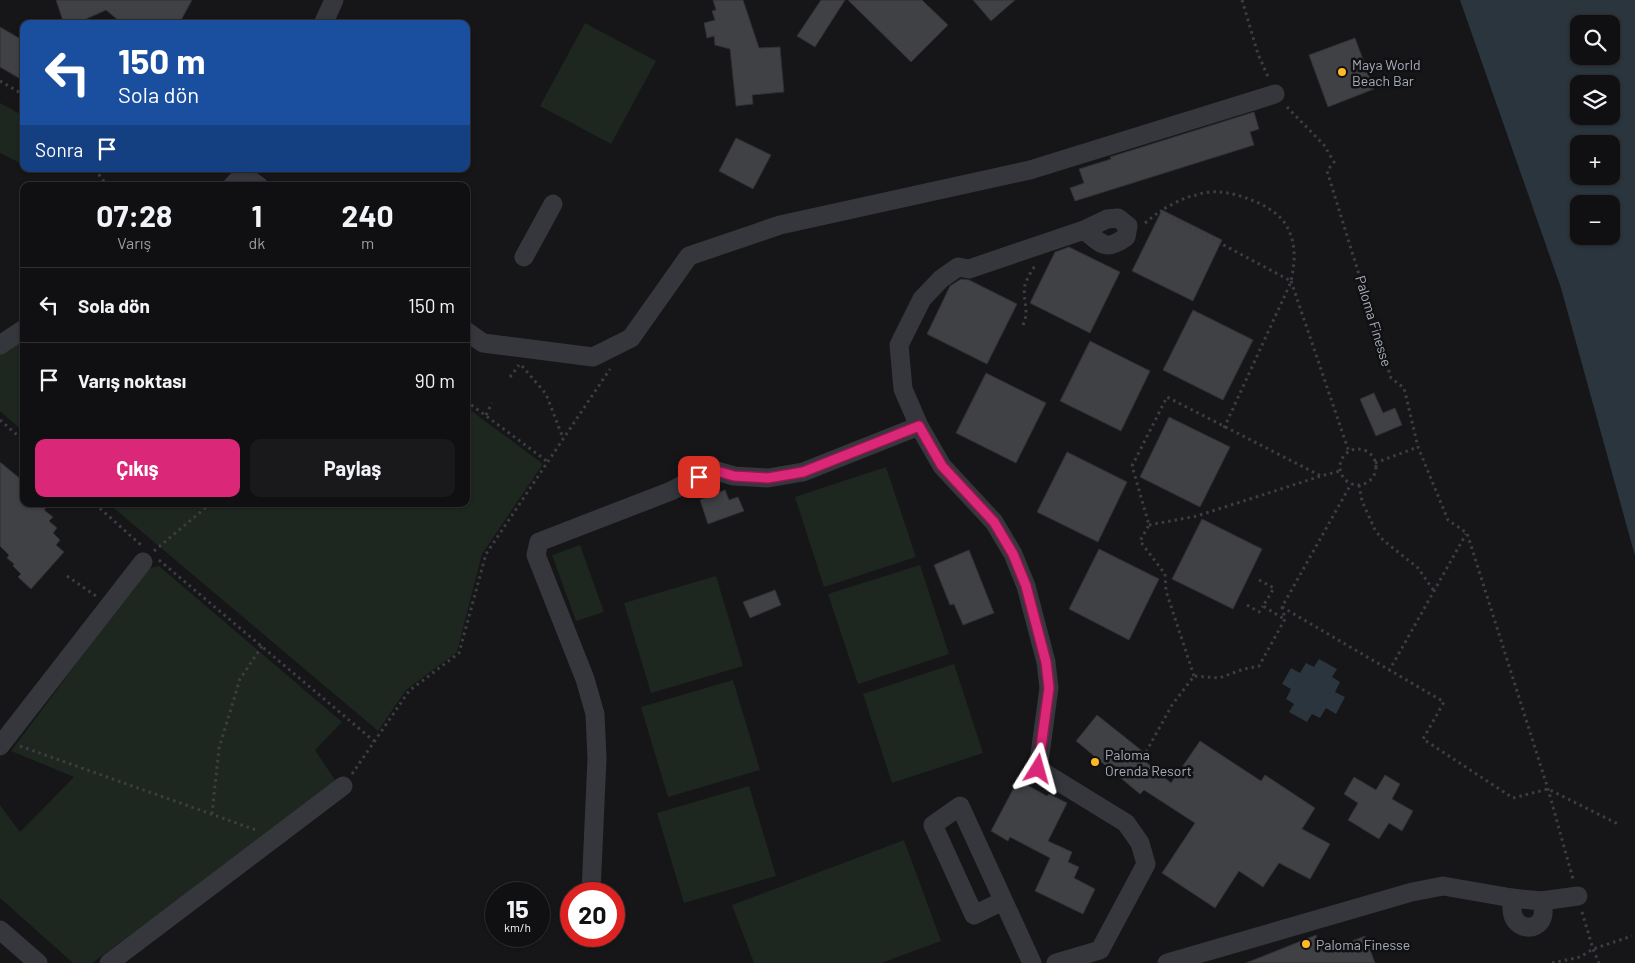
<!DOCTYPE html>
<html lang="tr">
<meta charset="utf-8">
<style>
body{margin:0;font-family:Barlow,sans-serif;background:#19191b;color:#f1f3f6;height:100vh;display:flex;flex-direction:column;font-size:19px;white-space:nowrap}
*{box-sizing:border-box;margin:0}
p{font-size:16px;color:#9c9d9f}
.icon{flex:none;width:28px;height:28px;fill:none;stroke:currentColor;stroke-width:2;stroke-linecap:round;stroke-linejoin:round}
.map{position:relative;flex:1;overflow:hidden}
.sheet{position:absolute;left:20px;top:182px;width:450px;height:325px;display:flex;flex-direction:column;background:#101012;border-radius:10px;box-shadow:0 1px 4px #0004,0 0 0 1px #303032}
.sheet>*{flex:none}
.banner{position:absolute;left:20px;top:20px;width:450px;height:152px;border-radius:10px;box-shadow:0 1px 4px #0004,0 0 0 1px #303032;background:#1a4fa0;color:#fff;overflow:hidden}
.buttons{position:absolute;left:1570px;top:15px;display:grid;gap:10px}
.buttons a{display:grid;place-items:center;width:50px;height:50px;border-radius:10px;background:#101012;box-shadow:0 1px 4px #0004,0 0 0 1px #303032;font-size:25px}
.speed{position:absolute;left:485px;top:882px;display:flex;gap:10px;font-size:25px;font-weight:700;text-align:center}
.speed>*{display:grid;place-content:center;width:65px;height:65px;border-radius:50%;background:#101012;box-shadow:0 1px 4px #0004,0 0 0 1px #303032;line-height:1}
.speed small{font-size:12px;font-weight:400}
.speed .limit{border:8px solid #d22;background:#fff;color:#111}
.pin{position:absolute;display:grid;place-items:center;width:42px;height:42px;color:#fff;margin:-21px;border-radius:10px;box-shadow:0 2px 8px #0006}
.me{position:absolute;width:55px;margin:-28px;rotate:8deg;stroke-linejoin:round;filter:drop-shadow(0 0 4px #0008)}
.turn{display:flex;align-items:center;gap:18px;height:105px;padding:0 15px;font-size:22px}
.turn .icon{width:65px;height:65px;stroke-width:2.5}
.turn b{display:block;font-size:35px;line-height:42px}
.then{display:flex;align-items:center;height:48px;padding:0 15px;background:#0003;gap:10px;font-size:19px}
.eta{display:flex;justify-content:space-evenly;align-items:center;height:85px;text-align:center}
.eta b{font-size:30px;font-weight:700;line-height:35px}
.primary-button{display:flex;gap:10px;margin-top:auto;padding:10px 15px}
.primary-button a{flex:1;height:58px;border-radius:10px;background:#db2777;color:#fff;font-size:20px;font-weight:700;line-height:58px;text-align:center}
.primary-button a+a{background:#19191b;color:#f1f3f6}
ul{padding:0;list-style:none}
li{display:flex;align-items:center;gap:15px;height:75px;padding:0 15px;border-top:1px solid #303032}
li div{flex:1}
li b{display:block;font-size:19px}
li em{font-style:normal}
.map>svg:first-child{display:block}
</style>
<div class="map">
<svg width="1635" height="963" viewBox="0 0 1635 963">
<rect width="100%" height="100%" fill="#161618"/>
<!-- green -->
<g fill="#1d261f">
<polygon points="585,23 656,61 611,144 540,106"/>
<polygon points="0,103 24,116 24,165 0,153"/>
<polygon points="24,338 24,432 0,411 0,354"/>
<polygon points="466,407 543,464 482,554 457,652 406,690 378,731 109,504 466,504"/>
<polygon points="886,467 916,557 824,587 795,497"/>
<polygon points="580,545 604,612 576,621 552,555"/>
<polygon points="920,565 949,654 858,684 828,594"/>
<polygon points="159,566 342,722 315,750 337,783 92,963 73,963 0,898 0,805 20,832 74,777 11,751 147,569"/>
<polygon points="716,576 743,666 651,693 624,603"/>
<polygon points="954,664 983,753 892,783 863,694"/>
<polygon points="733,680 760,770 668,797 641,707"/>
<polygon points="749,786 776,876 684,903 657,813"/>
<polygon points="904,840 941,941 881,963 754,963 732,905"/>
</g>
<!-- water -->
<g fill="#2a353d" fill-rule="evenodd">
<path d="M 1460,0 L 1635,0 L 1635,556 L 1561,288 ZM 1579,24 L 1611,24 L 1611,56 L 1579,56 ZM 1579,84 L 1611,84 L 1611,116 L 1579,116 ZM 1579,144 L 1611,144 L 1611,176 L 1579,176 ZM 1579,204 L 1611,204 L 1611,236 L 1579,236 Z"/>
<polygon points="1319,659 1337,669 1332,677 1340,682 1335,692 1345,697 1336,714 1326,708 1320,718 1312,714 1307,722 1289,712 1294,704 1286,699 1291,689 1282,684 1291,668 1300,673 1306,663 1314,667"/>
</g>
<!-- building -->
<g fill="#404145" stroke="#302f34">
<polygon points="56,0 192,0 179,24 137,24 137,22 123,24 106,10 75,24 64,24"/>
<polygon points="713,0 743,0 759,48 780,47 784,92 752,95 753,104 736,106 730,49 715,45 714,36 707,38 704,23 715,20 712,11 716,10"/>
<polygon points="821,0 845,0 815,47 797,36"/>
<polygon points="848,0 922,0 948,25 911,62"/>
<polygon points="973,0 1015,0 991,21"/>
<polygon points="0,27 24,41 24,81 0,67"/>
<polygon points="1355,38 1374,89 1328,107 1309,55"/>
<polygon points="1254,112 1259,129 1250,132 1254,145 1075,201 1070,188 1084,183 1079,169 1111,159 1110,157"/>
<polygon points="736,138 771,155 753,189 719,171"/>
<polygon points="1162,210 1222,240 1193,301 1132,271"/>
<polygon points="1069,247 1120,272 1090,333 1030,303 1055,252"/>
<polygon points="961,279 969,280 1017,304 987,364 927,334 950,286"/>
<polygon points="1193,310 1253,340 1223,400 1163,370"/>
<polygon points="1090,341 1150,371 1121,431 1060,401"/>
<polygon points="986,373 1046,403 1016,463 956,433"/>
<polygon points="1374,393 1383,413 1395,408 1402,425 1376,436 1360,399"/>
<polygon points="1169,417 1230,447 1200,507 1140,477"/>
<polygon points="1067,452 1127,482 1098,542 1037,512"/>
<polygon points="0,462 24,482 24,504 50,504 44,510 53,517 49,521 57,528 53,533 60,540 56,545 64,552 31,589 18,577 21,574 13,566 14,564 7,558 9,555 0,546"/>
<polygon points="725,490 729,500 738,497 744,511 708,524 700,500"/>
<polygon points="1202,519 1262,549 1233,609 1172,579"/>
<polygon points="1099,549 1159,579 1129,640 1069,609"/>
<polygon points="969,550 994,613 963,625 954,604 950,605 934,565"/>
<polygon points="775,590 781,605 750,618 743,602"/>
<polygon points="1097,715 1151,758 1147,763 1171,783 1200,741 1261,781 1265,775 1315,808 1302,829 1330,844 1310,879 1279,863 1263,887 1239,871 1215,908 1162,873 1195,823 1144,790 1140,794 1076,741"/>
<polygon points="1385,775 1400,784 1392,799 1413,811 1402,831 1389,823 1379,839 1348,820 1358,803 1344,794 1354,777 1376,790"/>
<polygon points="1018,780 1047,796 1049,794 1067,803 1048,841 1072,852 1068,862 1079,867 1074,878 1095,889 1083,914 1035,891 1050,858 1010,837 1008,841 991,831"/>
<polygon points="1316,935 1323,952 1365,936 1375,963 1246,963"/>
</g>
<g fill="none" stroke-linecap="round" stroke-linejoin="round">
<!-- path -->
<g stroke="#3c3e44" stroke-width="3" stroke-dasharray="2.5 4" stroke-linecap="butt">
<polyline points="1242,0 1258,54 1269,79"/>
<polyline points="0,81 24,95"/>
<polyline points="1287,107 1324,145 1334,162 1327,171 1391,378 1404,388 1418,447 1448,520 1467,533 1548,789 1573,879"/>
<polyline points="95,169 107,186"/>
<path d="M 1145,223 L 1160,211 L 1291,281 C 1295,261 1297,244 1286,225 C 1275,206 1239,193 1219,192 C 1212,191 1202,193 1196,195 C 1184,197 1171,205 1160,211"/>
<polyline points="1291,281 1349,452"/>
<path d="M 1023,325 C 1030,310 1022,300 1025,285 C 1027,279 1031,271 1035,266"/>
<polyline points="522,366 546,394 563,438"/>
<polyline points="510,377 519,365"/>
<polyline points="466,401 548,462"/>
<polyline points="486,415 492,403"/>
<polyline points="0,420 24,441"/>
<polyline points="1224,428 1291,282"/>
<circle cx="1358" cy="467" r="18"/>
<polyline points="1375,463 1418,447"/>
<polyline points="1359,485 1362,501 1375,530 1383,540 1418,568 1434,591"/>
<polyline points="95,504 141,545"/>
<polyline points="1149,525 1197,516 1321,476 1340,471"/>
<polyline points="154,551 210,504"/>
<polyline points="159,560 374,741"/>
<polyline points="67,576 96,596"/>
<polyline points="1259,580 1274,588 1263,606 1284,619"/>
<polyline points="1247,605 1259,612 1263,606"/>
<polyline points="1282,607 1444,702 1423,739 1513,798 1548,789 1620,825"/>
<polyline points="1389,671 1466,534"/>
<polyline points="1194,676 1166,591 1165,574 1140,541 1149,525 1132,466 1167,397 1321,476"/>
<polyline points="20,746 256,830"/>
<polyline points="1146,752 1172,705 1194,676 1219,678 1244,669 1259,666 1285,619 1282,607 1351,484"/>
<polyline points="352,774 409,691 459,653 486,554 610,369"/>
<polyline points="212,814 219,748 240,679 262,646"/>
<polyline points="1582,912 1593,949 1599,963"/>
<polyline points="1552,963 1580,957 1593,949 1632,936"/>
</g>
<!-- minor -->
<g stroke="#36373d" stroke-width="19">
<polyline points="323,24 334,0"/>
<polyline points="243,175 259,186"/>
<polyline points="232,186 248,169"/>
<polyline points="524,257 553,204"/>
<polyline points="466,331 483,343 593,357 631,338 689,256 780,225 1030,170 1275,94"/>
<polyline points="0,345 24,329"/>
<polyline points="0,746 143,562"/>
<polyline points="591,892 597,758 595,714 585,679 536,555 539,542 671,491 713,470 734,476 768,478 803,472 919,426"/>
<path d="M 1512,898 L 1541,901 C 1551,928 1523,935 1514,918 C 1511,912 1512,904 1512,898 Z"/>
<polyline points="1003,901 974,915 933,825 960,806 1032,963"/>
<polyline points="1541,901 1578,896"/>
<polyline points="0,930 38,963"/>
<polyline points="109,963 343,786"/>
<path d="M 1056,963 L 1100,950 L 1146,864 L 1140,843 L 1126,823 L 1038,769 L 1049,688 L 1046,662 L 1026,586 L 1013,554 L 994,522 L 942,466 L 919,426 L 903,389 L 899,345 L 922,299 L 941,279 L 958,267 L 969,269 L 1084,230 L 1107,219 L 1118,218 L 1128,226 L 1126,237 C 1105,252 1102,244 1084,230"/>
<polyline points="1167,963 1412,892 1443,886 1512,898"/>
</g>
</g>
<g fill="none" stroke-linecap="round" stroke-linejoin="round">
<!-- route casing -->
<g stroke="#8e194d" stroke-width="12">
<polyline id="route" points="699,477 713,470 734,476 768,478 803,472 919,426 942,466 994,522 1013,554 1026,586 1046,662 1049,688 1038,769"/>
</g>
<!-- route -->
<use href="#route" stroke="#db2777" stroke-width="9"/>
</g>
<!-- markers -->
<g fill="#ffb927" stroke="#111113" stroke-width="2">
<circle cx="1342" cy="72" r="5"/>
<circle cx="1095" cy="762" r="5"/>
<circle cx="1306" cy="944" r="5"/>
</g>
<g text-anchor="middle" dominant-baseline="central" stroke-width="5" stroke-linejoin="round" paint-order="stroke">
<!-- poi labels -->
<g font-size="14" fill="#a6acb9" stroke="#111113" text-anchor="start">
<text x="1352" y="64">Maya World<tspan x="1352" dy="16">Beach Bar</tspan></text>
<text x="1105" y="754">Paloma<tspan x="1105" dy="16">Orenda Resort</tspan></text>
<text x="1316" y="944">Paloma Finesse</text>
</g>
<!-- street labels -->
<g font-size="14" fill="#a6acb9" stroke="#111113">
<text transform="translate(1374 321) rotate(73)">Paloma Finesse</text>
</g>
</g>
</svg>
<div class="buttons">
<a><svg class="icon" aria-label="search" viewBox="0 0 24 24"><circle cx="10" cy="10" r="6"/><path d="M15 15l6 6"/></svg></a>
<a><svg class="icon" aria-label="layers" viewBox="0 0 24 24"><path d="M12 4l9 5-9 5-9-5zM3 14l9 5 9-5"/></svg></a>
<a>+</a>
<a>−</a>
</div>
<div class="speed"><div>15<small>km/h</small></div><div class="limit">20</div></div>
<div class="pin" style="left:699px;top:477px;background:#d93025"><svg class="icon" aria-label="arrive" viewBox="0 0 24 24"><path d="M6 21V4h12l-3 4 3 4H6"/></svg></div>
<svg class="me" style="left:1038px;top:769px" viewBox="-20 -20 40 40"><path d="M0-17L14 15 0 8-14 15z" fill="#db2777" stroke="#fff" stroke-width="4"/></svg>
<div class="banner">
<div class="turn"><svg class="icon" aria-label="left" viewBox="0 0 24 24"><path d="M17 20v-9H6M10 6l-5 5 5 5"/></svg><div><b>150 m</b>Sola dön</div></div>
<div class="then">Sonra<svg class="icon" aria-label="arrive" viewBox="0 0 24 24"><path d="M6 21V4h12l-3 4 3 4H6"/></svg></div>
</div>
<section class="sheet">
<div class="eta">
<div><b>07:28</b><p>Varış</p></div>
<div><b>1</b><p>dk</p></div>
<div><b>240</b><p>m</p></div>
</div>
<ul>
<li><svg class="icon" aria-label="left" viewBox="0 0 24 24"><path d="M17 20v-9H6M10 6l-5 5 5 5"/></svg><div><b>Sola dön</b></div><em>150 m</em></li>
<li><svg class="icon" aria-label="arrive" viewBox="0 0 24 24"><path d="M6 21V4h12l-3 4 3 4H6"/></svg><div><b>Varış noktası</b></div><em>90 m</em></li>
</ul>
<div class="primary-button"><a>Çıkış</a><a>Paylaş</a></div>
</section>
</div>
